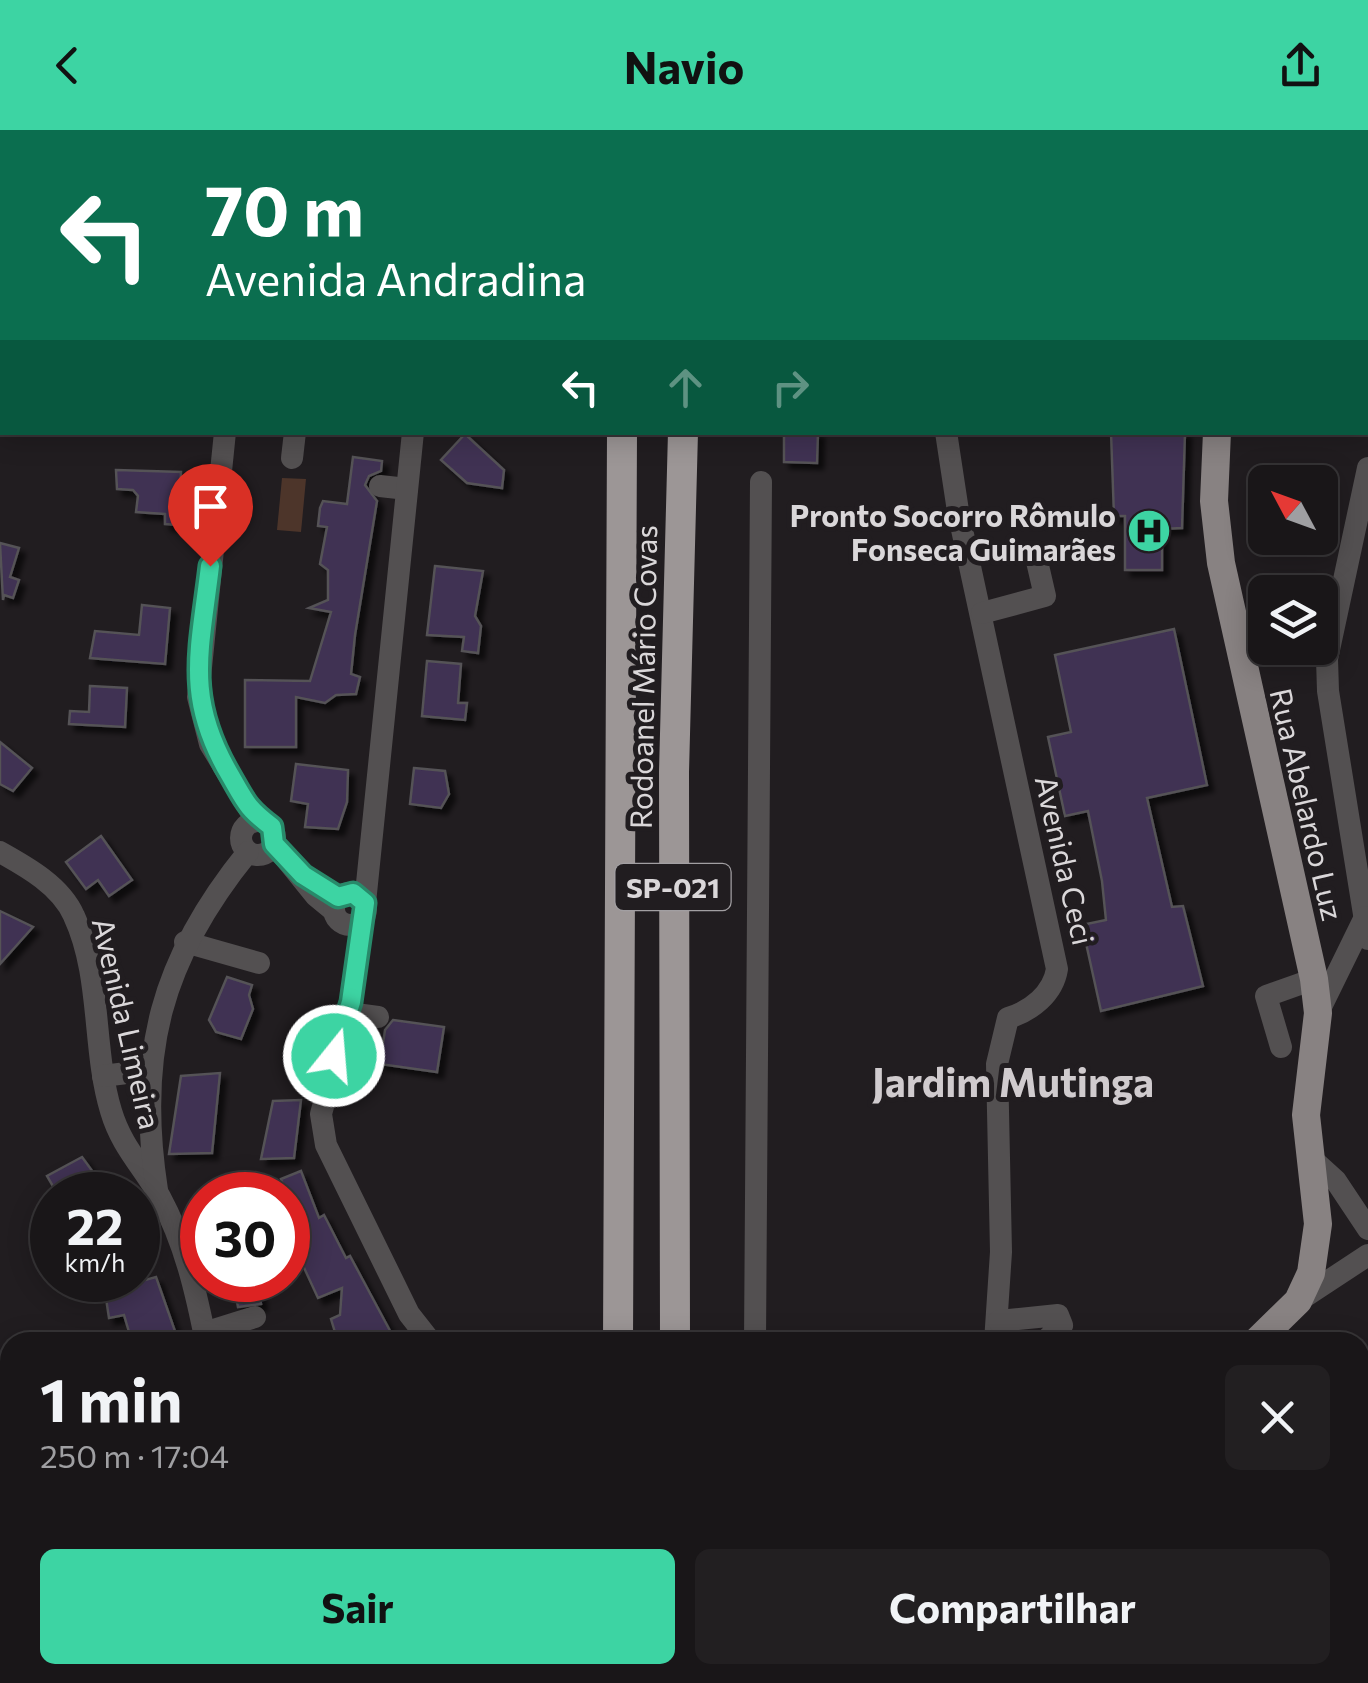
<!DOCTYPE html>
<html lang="pt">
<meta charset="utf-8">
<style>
body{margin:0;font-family:Commissioner,sans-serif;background:#221f21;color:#f1f3f6;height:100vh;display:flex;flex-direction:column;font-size:38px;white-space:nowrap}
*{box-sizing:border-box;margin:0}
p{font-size:32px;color:#9f9fa2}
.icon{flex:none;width:55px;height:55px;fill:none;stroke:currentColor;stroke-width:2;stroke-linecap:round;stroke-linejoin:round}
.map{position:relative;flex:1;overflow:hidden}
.sheet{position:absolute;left:0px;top:1202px;width:1370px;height:352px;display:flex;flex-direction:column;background:#191618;border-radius:30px 30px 0 0;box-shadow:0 5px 25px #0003,0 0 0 2px #373537}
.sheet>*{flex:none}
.guide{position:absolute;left:0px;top:0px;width:1370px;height:305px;box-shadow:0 5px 25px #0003,0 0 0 2px #373537;background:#0b6e4f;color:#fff;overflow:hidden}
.needle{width:65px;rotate:311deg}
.buttons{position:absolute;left:1248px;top:335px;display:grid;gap:20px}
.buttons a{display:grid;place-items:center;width:90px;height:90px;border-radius:15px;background:#191618;box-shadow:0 5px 25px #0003,0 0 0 2px #373537;font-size:50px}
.speed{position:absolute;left:30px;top:1042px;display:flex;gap:20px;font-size:50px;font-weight:700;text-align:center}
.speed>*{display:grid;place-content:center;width:130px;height:130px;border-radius:50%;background:#191618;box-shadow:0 5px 25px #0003,0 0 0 2px #373537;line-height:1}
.speed small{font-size:25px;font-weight:400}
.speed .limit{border:15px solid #d22;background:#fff;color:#111}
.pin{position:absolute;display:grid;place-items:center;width:85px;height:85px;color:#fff;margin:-102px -42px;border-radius:50% 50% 50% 0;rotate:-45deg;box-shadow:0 0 10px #0007}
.pin .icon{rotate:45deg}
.me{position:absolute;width:110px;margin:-55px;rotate:17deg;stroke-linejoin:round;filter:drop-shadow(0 0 8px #0008)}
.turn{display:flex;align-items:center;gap:35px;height:210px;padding:0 40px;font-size:45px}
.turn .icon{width:130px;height:130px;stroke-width:2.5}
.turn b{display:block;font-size:70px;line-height:85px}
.lanes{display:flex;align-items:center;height:95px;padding:0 40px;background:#0003;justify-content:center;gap:50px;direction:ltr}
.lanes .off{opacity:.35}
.round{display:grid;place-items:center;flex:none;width:105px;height:105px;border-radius:15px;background:#221f21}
.head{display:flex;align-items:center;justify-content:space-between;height:170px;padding:0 40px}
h1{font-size:60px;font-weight:700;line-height:75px}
.cta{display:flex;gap:20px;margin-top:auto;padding:20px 40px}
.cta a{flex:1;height:115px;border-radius:15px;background:#3dd4a3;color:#111;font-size:40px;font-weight:700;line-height:115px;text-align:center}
.cta a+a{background:#221f21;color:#f1f3f6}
header{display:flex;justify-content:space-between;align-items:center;height:130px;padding:0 40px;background:#3dd4a3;color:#111;font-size:45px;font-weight:700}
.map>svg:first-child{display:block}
</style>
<header><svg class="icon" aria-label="back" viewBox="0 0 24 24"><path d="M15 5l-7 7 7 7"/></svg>Navio<svg class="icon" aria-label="share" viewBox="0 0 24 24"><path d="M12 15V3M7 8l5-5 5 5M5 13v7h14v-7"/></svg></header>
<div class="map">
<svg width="1368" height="1553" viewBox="0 0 1368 1553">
<defs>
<filter id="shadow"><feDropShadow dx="6" dy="6" stdDeviation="2.5" flood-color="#0009"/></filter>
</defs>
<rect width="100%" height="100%" fill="#211d20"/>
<!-- green -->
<polygon fill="#4d352a" points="282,348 306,349 301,402 277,400"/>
<!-- building -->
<g fill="#3f3052" stroke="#545257" stroke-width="2.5" filter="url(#shadow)">
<polygon points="784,302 818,302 817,333 784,332"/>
<polygon points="1111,302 1185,302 1182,398 1162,399 1162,440 1125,440 1125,386 1114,386"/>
<polygon points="465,304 504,340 502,358 467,353 441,330"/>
<polygon points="353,327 382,331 381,341 369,346 365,355 377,371 355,505 351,544 360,547 356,564 336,565 325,573 296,567 296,617 245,617 245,550 310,551 331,482 309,478 328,470 328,440 320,434 327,397 318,396 320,378 323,371 347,374"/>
<polygon points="116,340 181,342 178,395 165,394 165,384 136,382 138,366 133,360 117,359"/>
<polygon points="0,413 19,418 10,447 19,450 13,468 4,465 3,470"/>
<polygon points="435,436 483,441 475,486 481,496 478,523 462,521 464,507 427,505"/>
<polygon points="142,475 170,478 165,534 90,528 95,501 139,505"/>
<polygon points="1174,499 1207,655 1147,668 1172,777 1183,776 1203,856 1101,881 1082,795 1106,790 1102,751 1088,681 1065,686 1048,607 1071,602 1055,525"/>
<polygon points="427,531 461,534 458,573 467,573 465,590 422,586"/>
<polygon points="90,556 127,558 125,597 69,594 70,581 89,582"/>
<polygon points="0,612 32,638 13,661 0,654"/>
<polygon points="296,634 348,640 347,672 338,699 305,697 308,674 291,671"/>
<polygon points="414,638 445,641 449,664 441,678 410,674"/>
<polygon points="101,706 132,750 109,766 98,750 86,759 66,732"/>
<polygon points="0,781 33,797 0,834"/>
<polygon points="227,847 252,855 249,865 253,879 241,909 216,902 209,890"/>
<polygon points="393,890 444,897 437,942 380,934 385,900"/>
<polygon points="220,943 212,1023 169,1024 181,946"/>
<polygon points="301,970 294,1028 261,1029 273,971"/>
<polygon points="82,1027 93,1042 81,1049 91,1065 58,1065 47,1046"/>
<polygon points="301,1041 319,1088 324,1085 346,1128 350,1126 396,1212 338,1212 331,1189 340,1185 342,1158 318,1168 288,1103 299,1098 281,1049"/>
<polygon points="156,1147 176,1204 132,1212 124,1185 109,1188 106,1168 118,1164 116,1158"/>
<polygon points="233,1150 257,1150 261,1174 238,1177"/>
</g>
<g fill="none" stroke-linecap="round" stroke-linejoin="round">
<!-- minor -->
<g stroke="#535051" stroke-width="22">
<polyline points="924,0 924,2"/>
<polyline points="965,0 965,2"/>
<polyline points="48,2 49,0"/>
<polyline points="277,2 278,0"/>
<polyline points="1276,2 1277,0"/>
<polyline points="0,105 2,101"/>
<polyline points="225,302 198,567 210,614 256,690"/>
<path d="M 946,302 L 958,381 L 1057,839 C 1053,864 1031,881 1008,888 L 997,934 L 1001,1122 L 995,1212"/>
<polyline points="292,328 295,302"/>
<polyline points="1368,338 1327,529 1328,561 1368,809"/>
<polyline points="380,356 407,359"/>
<polyline points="982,483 1045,466 1036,427"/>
<circle cx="258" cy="708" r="17"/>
<polyline points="274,714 316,766 333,780"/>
<path d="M 0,722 C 27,737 61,756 74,786 C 102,846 92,918 111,981 C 122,1018 143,1036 160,1067 C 185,1113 196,1162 206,1212"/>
<circle cx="350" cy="779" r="16"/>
<polyline points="365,773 413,302"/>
<polyline points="362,791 351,872 321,984 326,1015 409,1184 431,1212"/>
<polyline points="185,812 259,833"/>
<polyline points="348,883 378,887"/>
<polyline points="1318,883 1365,787"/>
<polyline points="1281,917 1266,866 1314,849"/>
<polyline points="103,946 150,940"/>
<polyline points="1314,1031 1336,1051 1368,1099"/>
<path d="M 157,1060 C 136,924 161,829 248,722"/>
<polyline points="1298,1171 1368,1125"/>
<polyline points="999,1191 1058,1185 1062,1195 1044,1212"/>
<polyline points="204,1203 255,1187"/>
<polyline points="755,1212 761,352"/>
<polyline points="0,1355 10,1380"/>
<polyline points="1360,1382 1368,1393"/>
<polyline points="61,1545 63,1553"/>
<polyline points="275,1545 275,1553"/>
<polyline points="487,1545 487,1553"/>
<polyline points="1140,1545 1148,1553"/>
<polyline points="982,1553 984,1545"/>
</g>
<!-- major -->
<g stroke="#888282" stroke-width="28">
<polyline points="1245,2 1245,0"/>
<polyline points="1217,302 1214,371 1221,433 1314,849 1318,883 1306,985 1318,1094 1311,1143 1298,1171 1256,1212"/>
<polyline points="895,1553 900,1545"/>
</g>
<!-- highway -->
<g stroke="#9c9696" stroke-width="30">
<polyline points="626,2 626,0"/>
<polyline points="694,2 694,0"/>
<polyline points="618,1212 622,302"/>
<polyline points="675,1212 674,642 683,302"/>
<polyline points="618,1545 618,1553"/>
<polyline points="676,1545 676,1553"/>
</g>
</g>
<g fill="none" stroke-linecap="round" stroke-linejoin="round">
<!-- route casing -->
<g stroke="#288a6a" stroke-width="25">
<path id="route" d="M 210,436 C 200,521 184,567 230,645 C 246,673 247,678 272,697 L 274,714 L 303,745 L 338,767 L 353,763 L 365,773 L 351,872 L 334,926"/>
</g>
<!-- route -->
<use href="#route" stroke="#3dd4a3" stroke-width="18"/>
</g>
<!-- icons -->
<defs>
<g id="hospital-disc" transform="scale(2.25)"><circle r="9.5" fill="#3dd4a3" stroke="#211d20"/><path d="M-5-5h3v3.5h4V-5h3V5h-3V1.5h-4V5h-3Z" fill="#111"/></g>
</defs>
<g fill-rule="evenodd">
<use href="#hospital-disc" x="1149" y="401"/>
</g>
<g text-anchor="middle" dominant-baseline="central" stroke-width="10" stroke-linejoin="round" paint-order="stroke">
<!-- shield labels -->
<rect fill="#211d20" stroke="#a29fa2" stroke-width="2.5" x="615.5" y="734" width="115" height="46" rx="8"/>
<g font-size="28" font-weight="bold" fill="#dad7d9">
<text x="673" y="757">SP-021</text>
</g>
<!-- poi labels -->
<g font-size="30" font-weight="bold" fill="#dad7d9" stroke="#211d20" text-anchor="end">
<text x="1116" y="384">Pronto Socorro Rômulo<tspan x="1116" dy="34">Fonseca Guimarães</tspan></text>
</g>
<!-- street labels -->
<g font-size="30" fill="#dad7d9" stroke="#211d20">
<text transform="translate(642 547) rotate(-89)">Rodoanel Mário Covas</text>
<text transform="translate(1308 674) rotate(77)">Rua Abelardo Luz</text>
<text transform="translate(1066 730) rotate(77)">Avenida Ceci</text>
<text transform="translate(128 893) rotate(77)">Avenida Limeira</text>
</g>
<!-- district labels -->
<g font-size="40" font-weight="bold" fill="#d0cbce" stroke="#211d20">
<text x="1013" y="950">Jardim Mutinga</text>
</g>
</g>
</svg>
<div class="buttons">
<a><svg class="needle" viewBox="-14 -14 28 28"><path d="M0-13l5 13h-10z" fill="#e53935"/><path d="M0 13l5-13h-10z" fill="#9f9fa2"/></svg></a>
<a><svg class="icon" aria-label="layers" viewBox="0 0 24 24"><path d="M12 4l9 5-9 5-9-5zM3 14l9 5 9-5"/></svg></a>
</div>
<div class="speed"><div>22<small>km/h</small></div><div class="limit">30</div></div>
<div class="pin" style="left:210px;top:436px;background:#d93025"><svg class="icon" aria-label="arrive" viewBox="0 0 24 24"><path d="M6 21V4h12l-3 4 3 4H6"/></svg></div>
<svg class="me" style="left:334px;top:926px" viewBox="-20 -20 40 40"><circle r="17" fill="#3dd4a3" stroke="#fff" stroke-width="3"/><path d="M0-11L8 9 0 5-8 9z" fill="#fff"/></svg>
<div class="guide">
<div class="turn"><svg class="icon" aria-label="left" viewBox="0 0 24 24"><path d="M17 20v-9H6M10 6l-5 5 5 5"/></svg><div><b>70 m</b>Avenida Andradina</div></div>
<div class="lanes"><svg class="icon" aria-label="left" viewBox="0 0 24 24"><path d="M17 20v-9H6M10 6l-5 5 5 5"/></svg><svg class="icon off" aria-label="ahead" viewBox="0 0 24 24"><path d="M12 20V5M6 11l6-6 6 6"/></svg><svg class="icon off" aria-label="right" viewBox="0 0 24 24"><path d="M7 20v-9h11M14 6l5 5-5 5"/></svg></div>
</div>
<section class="sheet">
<div class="head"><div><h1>1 min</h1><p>250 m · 17:04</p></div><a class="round"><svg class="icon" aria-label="close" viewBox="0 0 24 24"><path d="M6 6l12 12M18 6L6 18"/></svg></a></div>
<div class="cta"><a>Sair</a><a>Compartilhar</a></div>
</section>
</div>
